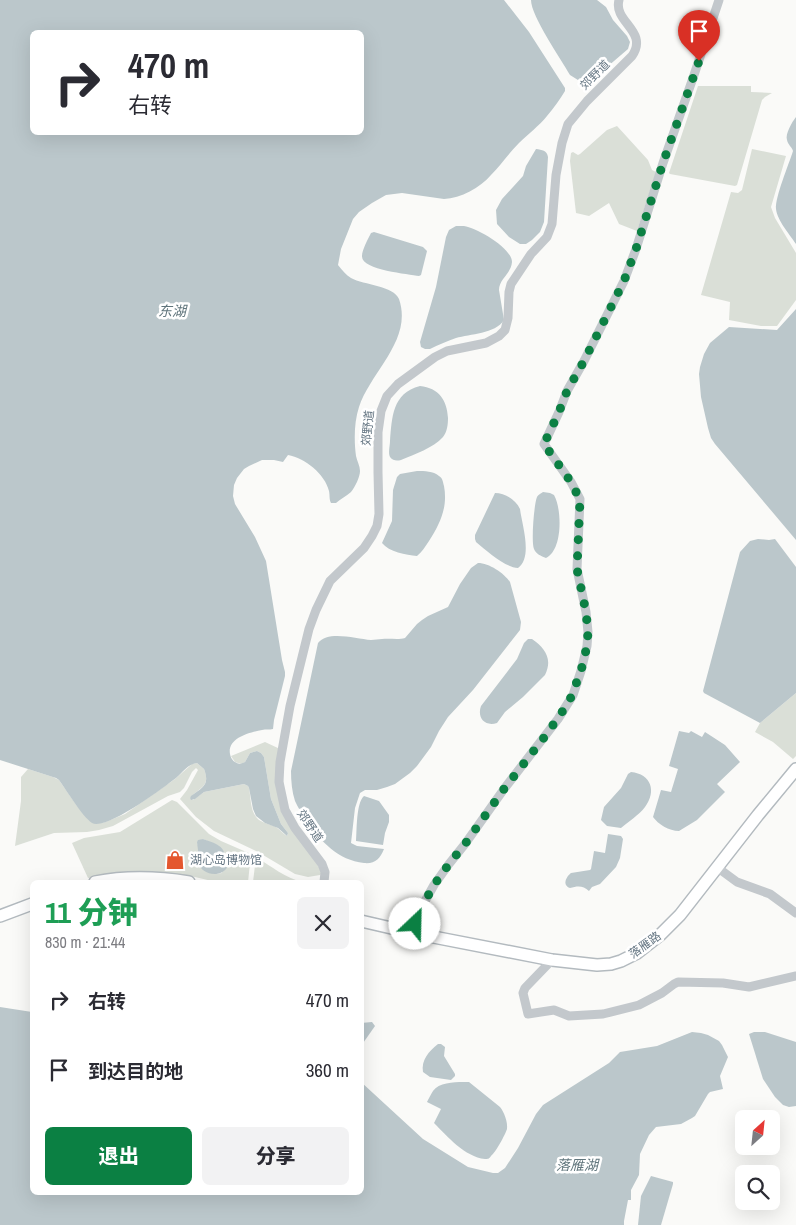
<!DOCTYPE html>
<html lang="zh">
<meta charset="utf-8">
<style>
body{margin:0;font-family:"Archivo Narrow","Noto Sans SC",sans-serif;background:#f2f2f3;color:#2b2b33;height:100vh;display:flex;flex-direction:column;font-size:19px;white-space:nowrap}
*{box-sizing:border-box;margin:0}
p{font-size:16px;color:#7c7c81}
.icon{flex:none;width:28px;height:28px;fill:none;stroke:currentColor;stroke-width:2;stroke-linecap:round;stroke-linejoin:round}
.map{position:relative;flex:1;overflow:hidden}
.drawer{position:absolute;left:30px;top:880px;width:334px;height:315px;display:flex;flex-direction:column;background:#fff;border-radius:8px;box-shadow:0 5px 20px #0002}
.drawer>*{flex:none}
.hud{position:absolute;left:30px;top:30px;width:334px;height:105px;border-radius:8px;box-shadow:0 5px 20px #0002;background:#fff;color:#2b2b33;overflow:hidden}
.needle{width:32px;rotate:27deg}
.controls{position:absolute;left:735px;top:1110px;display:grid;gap:10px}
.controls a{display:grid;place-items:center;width:45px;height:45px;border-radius:8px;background:#fff;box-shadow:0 5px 20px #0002;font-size:25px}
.pin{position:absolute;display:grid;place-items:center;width:42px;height:42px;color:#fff;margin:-51px -21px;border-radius:50% 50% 50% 0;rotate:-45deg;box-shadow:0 0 5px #0007}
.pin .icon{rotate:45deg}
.me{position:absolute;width:55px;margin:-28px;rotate:24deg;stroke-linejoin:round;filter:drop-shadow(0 0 4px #0008)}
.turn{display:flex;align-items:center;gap:18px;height:105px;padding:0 15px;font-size:22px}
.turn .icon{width:65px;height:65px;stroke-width:2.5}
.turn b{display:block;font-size:35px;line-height:42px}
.round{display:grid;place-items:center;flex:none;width:52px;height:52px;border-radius:8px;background:#f2f2f3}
.headline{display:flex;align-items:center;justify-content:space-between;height:85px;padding:0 15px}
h1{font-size:30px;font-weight:800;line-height:38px;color:#1e9e55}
.cta{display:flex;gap:10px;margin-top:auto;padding:10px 15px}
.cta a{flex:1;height:58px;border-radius:8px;background:#0b8043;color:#fff;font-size:20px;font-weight:800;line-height:58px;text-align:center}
.cta a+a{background:#f2f2f3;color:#2b2b33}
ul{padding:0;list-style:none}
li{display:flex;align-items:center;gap:15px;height:70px;padding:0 15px}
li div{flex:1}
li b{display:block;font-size:19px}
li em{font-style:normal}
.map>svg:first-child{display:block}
</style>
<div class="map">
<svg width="796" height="1225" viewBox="0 0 796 1225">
<rect width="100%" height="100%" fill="#fafaf8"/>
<!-- green -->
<g fill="#dadfd7" fill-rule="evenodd">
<polygon points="698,86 751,86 751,92 772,93 765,97 762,100 737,185 735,186 670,174 669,173"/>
<polygon points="617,126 648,160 652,170 656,172 637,231 619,224 609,203 589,216 576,213 570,161 571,153 573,152 578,155 580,154 607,130"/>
<polygon points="752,149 786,156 771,207 775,218 796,253 796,300 777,326 761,326 729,320 730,302 701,295 731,192 738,193 742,190"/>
<polygon points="796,693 796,756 793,759 773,742 755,732 760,723"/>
<path d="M 265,742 L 280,749 L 287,820 L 321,870 L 322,873 L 320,875 L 308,877 L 295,874 L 258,852 L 214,831 L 196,817 L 180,799 L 187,790 L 198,770 L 196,768 L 192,772 L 184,788 L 180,792 L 168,796 L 113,826 L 99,830 L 87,832 L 54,833 L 15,846 L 21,801 L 21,777 L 28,769 L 53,777 L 59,780 L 77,806 L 92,822 L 103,823 L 125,814 L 175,779 L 192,764 L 197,763 L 204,769 C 211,787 200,787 190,798 L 193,800 L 204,792 L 244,784 L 248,786 L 249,788 C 251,798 250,813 259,820 C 264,823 269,824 274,826 C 280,829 283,834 287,836 L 288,833 L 281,824 L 271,799 L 264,757 L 261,753 L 257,751 L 250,753 L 245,762 L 241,764 L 235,762 L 231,756 Z"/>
<path d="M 172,800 L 177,802 L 209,834 L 221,841 L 251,854 L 248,882 L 216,882 L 195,877 L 165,873 L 125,873 L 88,878 L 72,843 L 84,838 L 120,832 ZM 203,839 L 218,846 L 225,855 C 224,861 224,866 222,873 L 215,874 L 201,868 L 197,857 L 199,849 L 197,842 Z"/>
<path d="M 256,857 C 271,866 285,878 303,882 C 309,883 317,882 322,882 L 253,882 Z"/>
</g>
<!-- water -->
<g fill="#bbc7cb" fill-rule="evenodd">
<path d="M 0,0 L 504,0 L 529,32 L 565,88 L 565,91 C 560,99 554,108 547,116 C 539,126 528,134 519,143 C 509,153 501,165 491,175 C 480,188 461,198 444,199 L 402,193 L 386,195 L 372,203 L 359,212 L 353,219 L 341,249 L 338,265 C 342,270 346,275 351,278 C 364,285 394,286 399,299 C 413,340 371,371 359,407 C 354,422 354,441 356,456 C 357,461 360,466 360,471 C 360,477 355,487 351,492 C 347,496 340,499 336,503 L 331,503 C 329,499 330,496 329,491 C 325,474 305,458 288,455 L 283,462 L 274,460 L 262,460 L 249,466 L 244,469 L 237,478 L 234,485 L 233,496 L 235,504 L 255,537 L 266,561 L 282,660 L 285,672 L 285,676 L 274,720 L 273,729 C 269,730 266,729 262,730 C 250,732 227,738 230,754 C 231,760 235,763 240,764 L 245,762 L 250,753 L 257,751 L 261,753 L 264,757 L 271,799 L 281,824 L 288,833 L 287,836 L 278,828 L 265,823 L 256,816 L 253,809 L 249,788 L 248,786 L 244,784 L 204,792 L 195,799 L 191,800 L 190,798 L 191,796 C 203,787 210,785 204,769 L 197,763 C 188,764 182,773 176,778 C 163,788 106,831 92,823 C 82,816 67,791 59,780 L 56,778 L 0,760 ZM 32,32 L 361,32 L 361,132 L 32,132 Z"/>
<path d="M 531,0 L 597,0 L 606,7 L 613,20 L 627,36 L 630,42 L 628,49 L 600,73 L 594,77 L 584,80 L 578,80 L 570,75 C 561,59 531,16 531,0 Z"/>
<path d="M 796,117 L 796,244 C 790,235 777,220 776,209 C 775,197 789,164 793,151 C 792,147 788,145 787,140 C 785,134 792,122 796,117 Z"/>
<path d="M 536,149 C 542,150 547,150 548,157 L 544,222 L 540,232 L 532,240 L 526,244 L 520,244 L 509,237 L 497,224 L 496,210 L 502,199 L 523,176 L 526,166 Z"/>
<path d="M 456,226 C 458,226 462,226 464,226 C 477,228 512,248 512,262 C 511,274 499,279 499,290 L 504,320 C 495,334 470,334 456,338 C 447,341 438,345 430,349 L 425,349 L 421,347 L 420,342 L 436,287 L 446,237 L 449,230 Z"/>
<path d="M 374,232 L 423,247 L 427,251 L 421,275 L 419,276 C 409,274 361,270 362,256 C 362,250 368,239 371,233 Z"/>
<polygon points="796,309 796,540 715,444 711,438 708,428 701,397 699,374 700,367 704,354 710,343 729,327 777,330"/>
<path d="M 420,386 C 439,388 447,400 448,418 C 448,425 447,432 443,437 C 433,448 415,454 401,460 C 397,461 393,461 390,457 C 388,453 390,445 390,441 C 392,418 392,393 420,386 Z"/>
<path d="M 417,471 C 425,471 433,471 439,476 C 443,478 443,483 444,486 C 448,507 440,524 429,541 C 425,547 422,552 417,556 C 406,555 389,552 382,543 L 392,521 L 393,490 L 397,477 L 400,474 Z"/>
<path d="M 543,492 L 550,493 L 554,495 C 562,509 563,550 546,558 C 541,556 536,554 534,549 C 531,542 534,504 537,497 C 539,494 540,494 543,492 Z"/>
<path d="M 495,493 C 505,493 516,500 520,509 C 522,525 533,557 518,568 C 504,567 487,551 476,542 L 475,539 L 475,535 Z"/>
<polygon points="758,539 769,540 775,539 796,567 796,693 760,723 704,693 703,691 740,552 750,541"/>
<path d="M 478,563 C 489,563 504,573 510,582 L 521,622 L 520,630 L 473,690 L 448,717 L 439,731 L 431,747 L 417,766 L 410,773 L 395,784 L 387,787 L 377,790 L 365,790 L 360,793 L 355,808 L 351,843 L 357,846 L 384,849 C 380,859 375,864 364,863 C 338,860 321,842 307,821 C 303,815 298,808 295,801 C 292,792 291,781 291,771 L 318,643 C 328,630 356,639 371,640 C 375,640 378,639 382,639 C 390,638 398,640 405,638 L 417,624 L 422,620 L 428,616 L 448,607 L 460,584 L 471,568 Z"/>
<path d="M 528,639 L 532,639 C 545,648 553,659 545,675 L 523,697 L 505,712 L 497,723 C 484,727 477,717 481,706 L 517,659 L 524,643 Z"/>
<path d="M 679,731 L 689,733 L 691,731 L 702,737 L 705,732 L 725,745 L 740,762 L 717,784 L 725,792 L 697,820 L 679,831 C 669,831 658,824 653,817 L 661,790 L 671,792 L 678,769 L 669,766 Z"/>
<path d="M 631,772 C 651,774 657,791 645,807 C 639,815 629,821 621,828 L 607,826 L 601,820 L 604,807 L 621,788 L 628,774 Z"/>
<path d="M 364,796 L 379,801 L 389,815 L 389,822 L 385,833 L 383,845 L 356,841 C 357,830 356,803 364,796 Z"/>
<path d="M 608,834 L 621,836 L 623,839 L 620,858 L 616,867 L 600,884 L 592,887 L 589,891 C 583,885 577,886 570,888 C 562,885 566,877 571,873 L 590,870 L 591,869 L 594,851 L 605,853 Z"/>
<path d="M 203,839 C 214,843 228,846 224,861 L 228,866 C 221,879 202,875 198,863 C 196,858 198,854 198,850 C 198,849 197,843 197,842 L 198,840 Z"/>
<polygon points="0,1007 32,1012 32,1192 361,1192 361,1082 423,1139 468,1167 493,1173 498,1173 505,1168 518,1148 536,1114 543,1105 609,1063 620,1052 657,1046 692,1032 701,1033 708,1035 719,1041 722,1045 728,1057 720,1076 723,1089 710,1092 708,1094 695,1116 692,1118 681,1124 656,1127 649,1135 640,1154 639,1175 631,1190 631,1200 628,1200 624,1221 624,1225 0,1225"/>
<polygon points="372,1022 375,1026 361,1046 361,1023"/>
<polygon points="754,1032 765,1032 796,1042 796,1106 789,1107 783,1105 775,1097 763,1079 749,1034"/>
<path d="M 438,1044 L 441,1044 L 445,1047 L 444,1056 L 455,1074 L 455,1076 L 451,1080 L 430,1077 L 423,1072 C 421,1060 429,1051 438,1044 Z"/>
<path d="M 469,1082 L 500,1107 C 504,1112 508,1122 507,1129 C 505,1135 496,1152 491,1156 C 489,1159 488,1159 485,1159 C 465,1157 447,1136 434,1123 L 441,1109 L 427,1102 C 429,1098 431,1094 433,1091 C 440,1081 459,1082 469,1082 Z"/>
<polygon points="651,1176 673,1182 673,1184 661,1225 638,1225 641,1196"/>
</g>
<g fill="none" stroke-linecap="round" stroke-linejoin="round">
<!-- secondary casing -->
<g stroke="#b3babf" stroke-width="14">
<g id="secondary">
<path d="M 95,882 C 126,876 158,877 189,882"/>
<polyline points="0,916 32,904"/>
<polyline points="361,921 413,933 552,960 597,965 611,964 621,961 637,953 660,935 680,915 758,815 796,769"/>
</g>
</g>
<!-- street -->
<g stroke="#c3c8cc" stroke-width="9">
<polyline points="718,868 737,882 770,894 796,913"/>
<path d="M 324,882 L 325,872 L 322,864 L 295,828 L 285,810 L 279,782 L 280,762 L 290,706 L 309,629 L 316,610 L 330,581 L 364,548 L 372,536 L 377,526 L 379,514 L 378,472 L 378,432 L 381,411 L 387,396 L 398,384 L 435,357 L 447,351 L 486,343 L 499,336 L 505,330 L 508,318 L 509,292 L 511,284 L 531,254 L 547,237 L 552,224 L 556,175 L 562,143 L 568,124 L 587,101 L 632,56 C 649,31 613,22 619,0"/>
<polyline points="413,933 416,921 420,910 434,885 449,864 465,844 504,789 558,719 573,695 581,671 587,646 588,632 586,612 577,569 580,499 571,482 544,444 559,412 567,391 584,361 624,281 636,249 663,163 693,78 719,0"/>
<polyline points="552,960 525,988 523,993 528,1014 554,1010 569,1016 603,1014 639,1005 662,993 674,984 678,982 723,983 749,987 796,976"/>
</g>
<!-- secondary -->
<use href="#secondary" stroke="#fff" stroke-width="11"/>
</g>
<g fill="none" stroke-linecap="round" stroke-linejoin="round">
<!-- route -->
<polyline stroke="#0b8043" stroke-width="9" stroke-dasharray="0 16.2" points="415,924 420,910 434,885 449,864 465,844 504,789 546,735 569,702 581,671 587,646 588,632 586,612 577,569 580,500 571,482 544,444 559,412 567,391 584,361 624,281 636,249 663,163 699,61"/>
</g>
<!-- icons -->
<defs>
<g id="shop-bare" transform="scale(1.5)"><path d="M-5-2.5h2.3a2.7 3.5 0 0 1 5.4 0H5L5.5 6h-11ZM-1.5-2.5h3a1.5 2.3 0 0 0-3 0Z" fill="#e4572e" stroke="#fff" stroke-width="2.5" paint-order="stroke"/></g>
</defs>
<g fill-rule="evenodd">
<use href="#shop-bare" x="175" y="860"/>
</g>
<g text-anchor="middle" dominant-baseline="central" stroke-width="5" stroke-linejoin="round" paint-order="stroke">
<!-- street labels -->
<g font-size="12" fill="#657683" stroke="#fff">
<text transform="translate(595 75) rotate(-45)">郊野道</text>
<text transform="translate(368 428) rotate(-84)">郊野道</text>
<text transform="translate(310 826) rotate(56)">郊野道</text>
<text transform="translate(645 945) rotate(-36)">落雁路</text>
</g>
<!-- poi labels -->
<g font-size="12" fill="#657683" stroke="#fff" text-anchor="start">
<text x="190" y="860">湖心岛博物馆</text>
</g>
<!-- water labels -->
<g font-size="14" font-style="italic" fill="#60757c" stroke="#fff">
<text x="172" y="311">东湖</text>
<text x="577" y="1165">落雁湖</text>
</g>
</g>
</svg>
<div class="controls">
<a><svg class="needle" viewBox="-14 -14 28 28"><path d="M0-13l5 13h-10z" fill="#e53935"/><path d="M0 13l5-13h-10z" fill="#7c7c81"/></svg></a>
<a><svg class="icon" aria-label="search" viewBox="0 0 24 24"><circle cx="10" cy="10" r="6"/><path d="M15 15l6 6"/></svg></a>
</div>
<div class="pin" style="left:699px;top:61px;background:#d93025"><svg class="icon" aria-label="arrive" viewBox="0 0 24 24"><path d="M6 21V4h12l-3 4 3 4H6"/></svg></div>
<svg class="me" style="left:415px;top:924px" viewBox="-20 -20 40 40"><circle r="19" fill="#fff"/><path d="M0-13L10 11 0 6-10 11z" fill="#0b8043"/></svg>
<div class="hud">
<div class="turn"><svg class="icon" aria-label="right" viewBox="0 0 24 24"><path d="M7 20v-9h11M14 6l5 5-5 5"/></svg><div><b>470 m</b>右转</div></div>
</div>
<section class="drawer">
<div class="headline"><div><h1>11 分钟</h1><p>830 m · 21:44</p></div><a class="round"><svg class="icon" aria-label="close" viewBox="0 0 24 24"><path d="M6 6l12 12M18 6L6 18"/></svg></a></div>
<ul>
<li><svg class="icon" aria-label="right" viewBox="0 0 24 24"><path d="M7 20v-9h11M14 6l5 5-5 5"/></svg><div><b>右转</b></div><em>470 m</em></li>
<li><svg class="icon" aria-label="arrive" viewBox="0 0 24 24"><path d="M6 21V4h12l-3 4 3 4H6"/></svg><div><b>到达目的地</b></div><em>360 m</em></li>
</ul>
<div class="cta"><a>退出</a><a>分享</a></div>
</section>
</div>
